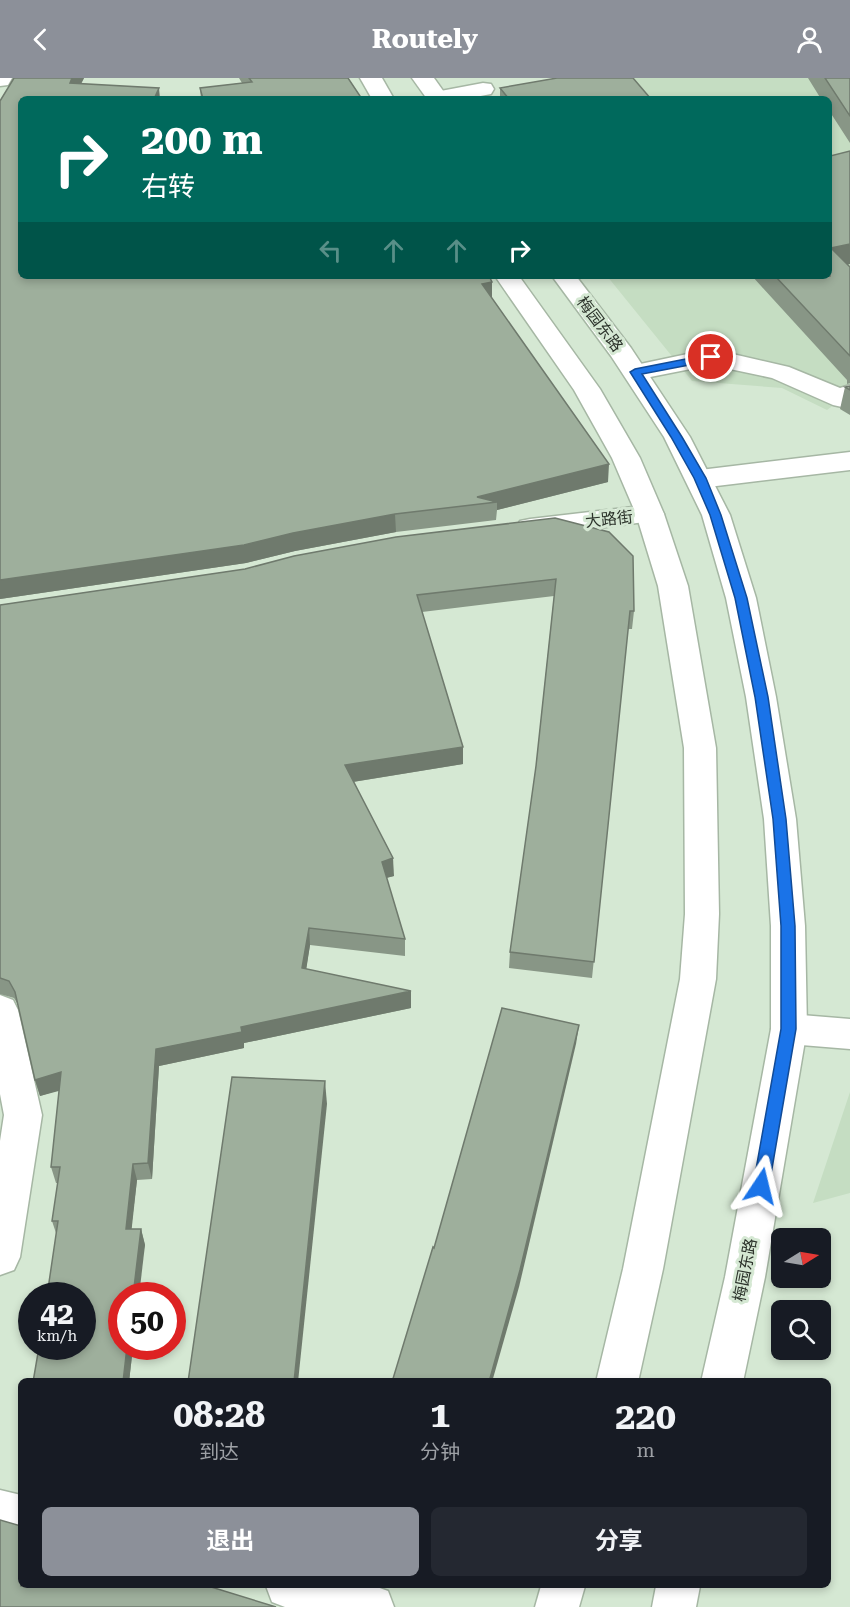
<!DOCTYPE html>
<html lang="zh">
<meta charset="utf-8">
<style>
body{margin:0;font-family:"Roboto Serif","Noto Sans SC",serif;background:#242831;color:#f1f3f6;height:100vh;display:flex;flex-direction:column;font-size:22px;white-space:nowrap}
*{box-sizing:border-box;margin:0}
p{font-size:20px;color:#9ea1a6}
.icon{flex:none;width:33px;height:33px;fill:none;stroke:currentColor;stroke-width:2;stroke-linecap:round;stroke-linejoin:round}
.map{position:relative;flex:1;overflow:hidden}
.details{position:absolute;left:18px;top:1300px;width:813px;height:210px;display:flex;flex-direction:column;background:#171b24;border-radius:9px;box-shadow:0 3px 9px #0003}
.details>*{flex:none}
.guide{position:absolute;left:18px;top:18px;width:814px;height:183px;border-radius:9px;box-shadow:0 3px 9px #0003;background:#00695c;color:#fff;overflow:hidden}
.needle{width:39px;rotate:79deg}
.tools{position:absolute;left:771px;top:1150px;display:grid;gap:12px}
.tools a{display:grid;place-items:center;width:60px;height:60px;border-radius:9px;background:#171b24;box-shadow:0 3px 9px #0003;font-size:30px}
.speed{position:absolute;left:18px;top:1204px;display:flex;gap:12px;font-size:30px;font-weight:700;text-align:center}
.speed>*{display:grid;place-content:center;width:78px;height:78px;border-radius:50%;background:#171b24;box-shadow:0 3px 9px #0003;line-height:1}
.speed small{font-size:15px;font-weight:400}
.speed .limit{border:9px solid #d22;background:#fff;color:#111}
.pin{position:absolute;display:grid;place-items:center;width:51px;height:51px;color:#fff;margin:-26px;border:3px solid #fff;border-radius:50%;box-shadow:0 2px 6px #0007}
.me{position:absolute;width:66px;margin:-33px;rotate:10deg;stroke-linejoin:round;filter:drop-shadow(0 0 4px #0008)}
.turn{display:flex;align-items:center;gap:21px;height:126px;padding:0 24px;font-size:27px}
.turn .icon{width:78px;height:78px;stroke-width:2.5}
.turn b{display:block;font-size:42px;line-height:51px}
.lanes{display:flex;align-items:center;height:57px;padding:0 24px;background:#0003;justify-content:center;gap:30px;direction:ltr}
.lanes .off{opacity:.35}
.eta{display:flex;justify-content:space-evenly;align-items:center;height:102px;text-align:center}
.eta b{font-size:36px;font-weight:700;line-height:42px}
.cta{display:flex;gap:12px;margin-top:auto;padding:12px 24px}
.cta a{flex:1;height:69px;border-radius:9px;background:#8c9099;color:#fff;font-size:24px;font-weight:700;line-height:69px;text-align:center}
.cta a+a{background:#242831;color:#f1f3f6}
header{display:flex;justify-content:space-between;align-items:center;height:78px;padding:0 24px;background:#8c9099;color:#fff;font-size:27px;font-weight:700}
.map>svg:first-child{display:block}
</style>
<header><svg class="icon" aria-label="back" viewBox="0 0 24 24"><path d="M15 5l-7 7 7 7"/></svg>Routely<svg class="icon" aria-label="person" viewBox="0 0 24 24"><circle cx="12" cy="8" r="4"/><path d="M4 21q1-7 8-7t8 7"/></svg></header>
<div class="map">
<svg width="850" height="1529" viewBox="0 0 850 1529">
<rect width="100%" height="100%" fill="#d5e8d3"/>
<!-- built -->
<g fill="#c5ddc2">
<polygon points="594,0 850,0 850,132 830,136 830,21 571,21"/>
<polygon points="850,135 850,315 827,332 782,310 692,303 607,198 830,198"/>
<polygon points="850,1014 850,1115 813,1125"/>
</g>
<g fill="none" stroke-linecap="round" stroke-linejoin="round">
<!-- minor casing -->
<g stroke="#a6b7a4" stroke-width="3">
<g id="minor">
<polygon points="0,0 12,0 8,7 0,8"/>
<polygon points="483,5 491,6 494,11 491,16 465,21 427,20 430,15"/>
<polygon points="711,271 789,289 840,310 850,307 850,327 842,329 833,327 772,300 711,287 635,302 626,299 622,294 626,289"/>
<polygon points="850,374 850,392 700,410 690,407 686,401 690,395 700,392"/>
<polygon points="650,427 660,430 664,436 660,442 530,459 520,457 516,450 520,443 530,441"/>
<polygon points="0,917 13,922 18,932 42,1037 20,1179 14,1192 0,1197 0,1063 4,1037 0,1016"/>
<polygon points="789,936 850,941 850,971 789,966 776,962 771,951 776,940"/>
<polygon points="0,1412 21,1417 21,1461 0,1456"/>
<polygon points="266,1508 374,1508 388,1513 394,1529 285,1529 272,1524"/>
</g>
</g>
<!-- major casing -->
<g stroke="#a6b7a4" stroke-width="3">
<g id="major">
<polygon points="360,0 382,0 394,21 372,21"/>
<polygon points="412,0 434,0 449,21 427,21"/>
<polygon points="495,198 519,198 600,311 640,380 664,436 688,508 716,670 719,836 716,901 663,1191 638,1304 596,1304 623,1191 680,901 685,836 684,670 658,508 636,436 612,380 574,312"/>
<polygon points="552,198 576,198 631,270 690,359 730,437 756,520 776,619 796,741 805,848 807,951 765,1199 743,1304 701,1304 725,1199 771,951 771,848 764,741 746,619 726,520 702,437 664,359 611,278"/>
<polygon points="541,1508 585,1508 579,1529 535,1529"/>
<polygon points="656,1508 700,1508 696,1529 652,1529"/>
</g>
</g>
<!-- minor -->
<use href="#minor" fill="#fff" fill-rule="evenodd"/>
<!-- major -->
<use href="#major" fill="#fff" fill-rule="evenodd"/>
</g>
<!-- wall -->
<g fill="#889686">
<polygon points="14,0 84,0 81,6 21,198 492,204 492,220 608,404 497,432 496,442 396,454 295,473 246,485 0,521 0,23"/>
<polygon points="239,0 348,0 362,21 201,21 200,10 242,5"/>
<polygon points="808,0 850,0 850,65 830,34 830,21 821,21"/>
<polygon points="500,10 651,21 500,21"/>
<polygon points="847,187 850,189 850,305 847,306 847,302 752,198 830,198"/>
<polygon points="850,308 850,337 840,331 845,309"/>
<polygon points="555,440 634,533 632,551 628,551 592,900 509,890 510,874 536,688 554,518 422,534 463,669 463,686 353,704 394,798 386,800 405,861 405,878 310,867 306,891 411,930 244,965 244,970 159,988 152,1101 137,1102 131,1151 141,1151 145,1167 122,1269 133,1269 129,1304 56,1155 52,1143 58,1105 56,1105 51,1089 59,1012 40,1018 35,1002 18,927 14,920 0,916 0,527 245,491"/>
</g>
<!-- shaded-wall -->
<g fill="#6f7a6d">
<polygon points="72,0 84,0 73,21 70,5"/>
<polygon points="159,10 160,21 154,21"/>
<polygon points="850,166 850,186 830,191 831,170"/>
<polygon points="492,204 492,222 482,206"/>
<polygon points="609,386 608,404 497,432 497,424 477,419"/>
<polygon points="395,436 396,454 295,473 246,485 0,521 0,502 293,455"/>
<polygon points="463,669 463,686 346,705 345,687"/>
<polygon points="393,780 394,798 382,801 382,784"/>
<polygon points="309,850 310,867 304,906 302,890"/>
<polygon points="411,913 411,930 244,965 244,970 159,988 152,1101 148,1085 156,971 241,949"/>
<polygon points="579,947 576,966 519,1209 492,1304 489,1304"/>
<polygon points="61,994 66,1011 40,1018 35,1002"/>
<polygon points="325,1003 327,1026 298,1304 294,1304"/>
<polygon points="133,1086 137,1102 130,1166 126,1151"/>
<polygon points="141,1151 145,1167 139,1218 133,1218"/>
<polygon points="127,1269 133,1269 129,1304 123,1304"/>
</g>
<!-- building -->
<g fill="#9eaf9c" stroke="#6f7a6d" stroke-width="1.5">
<polygon points="14,0 72,0 70,5 159,10 154,21 21,21 21,198 489,198 492,204 482,206 609,386 477,419 497,424 395,436 293,455 244,467 0,502 0,23"/>
<polygon points="249,0 348,0 362,21 203,21 200,10 252,4"/>
<polygon points="557,0 633,0 651,21 509,21 500,10"/>
<polygon points="825,0 850,0 850,38"/>
<polygon points="850,73 850,166 831,170 850,189 850,278 775,198 830,198 830,78"/>
<polygon points="850,308 850,312 845,309"/>
<polygon points="555,440 609,454 633,478 634,533 630,533 594,884 510,874 536,688 556,501 417,517 463,669 345,687 393,780 382,784 405,861 309,850 302,890 411,913 241,949 242,954 156,971 148,1085 133,1086 126,1151 141,1151 133,1218 122,1218 122,1269 127,1269 123,1304 33,1304 39,1269 82,1269 82,1218 47,1218 58,1143 52,1143 60,1089 51,1089 61,994 35,1002 15,914 9,903 0,900 0,527 245,491 294,478 396,459"/>
<polygon points="502,930 579,947 520,1192 489,1304 392,1304 433,1169 434,1170"/>
<polygon points="232,999 325,1003 294,1304 188,1304"/>
<polygon points="0,1442 21,1448 21,1508 208,1508 276,1529 0,1529"/>
</g>
<!-- route -->
<polygon fill="#1a73e8" stroke="#114b97" stroke-width="1.5" points="711,276 716,279 715,282 642,296 682,359 706,400 721,437 747,520 768,619 786,741 795,848 796,951 769,1108 767,1113 761,1115 756,1113 753,1108 781,951 781,848 773,741 755,619 735,520 710,437 694,400 671,359 630,294 635,291"/>
<g text-anchor="middle" dominant-baseline="central" stroke-width="6" stroke-linejoin="round" paint-order="stroke">
<!-- street labels -->
<g font-size="16" fill="#2c332b" stroke="#d5e8d3">
<text transform="translate(600 246) rotate(53)">梅园东路</text>
<text transform="translate(609 441) rotate(-6)">大路街</text>
<text transform="translate(745 1192) rotate(-79)">梅园东路</text>
</g>
</g>
</svg>
<div class="tools">
<a><svg class="needle" viewBox="-14 -14 28 28"><path d="M0-13l5 13h-10z" fill="#e53935"/><path d="M0 13l5-13h-10z" fill="#9ea1a6"/></svg></a>
<a><svg class="icon" aria-label="search" viewBox="0 0 24 24"><circle cx="10" cy="10" r="6"/><path d="M15 15l6 6"/></svg></a>
</div>
<div class="speed"><div>42<small>km/h</small></div><div class="limit">50</div></div>
<div class="pin" style="left:711px;top:279px;background:#d93025"><svg class="icon" aria-label="arrive" viewBox="0 0 24 24"><path d="M6 21V4h12l-3 4 3 4H6"/></svg></div>
<svg class="me" style="left:761px;top:1108px" viewBox="-20 -20 40 40"><path d="M0-17L14 15 0 8-14 15z" fill="#1a73e8" stroke="#fff" stroke-width="4"/></svg>
<div class="guide">
<div class="turn"><svg class="icon" aria-label="right" viewBox="0 0 24 24"><path d="M7 20v-9h11M14 6l5 5-5 5"/></svg><div><b>200 m</b>右转</div></div>
<div class="lanes"><svg class="icon off" aria-label="left" viewBox="0 0 24 24"><path d="M17 20v-9H6M10 6l-5 5 5 5"/></svg><svg class="icon off" aria-label="ahead" viewBox="0 0 24 24"><path d="M12 20V5M6 11l6-6 6 6"/></svg><svg class="icon off" aria-label="ahead" viewBox="0 0 24 24"><path d="M12 20V5M6 11l6-6 6 6"/></svg><svg class="icon" aria-label="right" viewBox="0 0 24 24"><path d="M7 20v-9h11M14 6l5 5-5 5"/></svg></div>
</div>
<section class="details">
<div class="eta">
<div><b>08:28</b><p>到达</p></div>
<div><b>1</b><p>分钟</p></div>
<div><b>220</b><p>m</p></div>
</div>
<div class="cta"><a>退出</a><a>分享</a></div>
</section>
</div>
